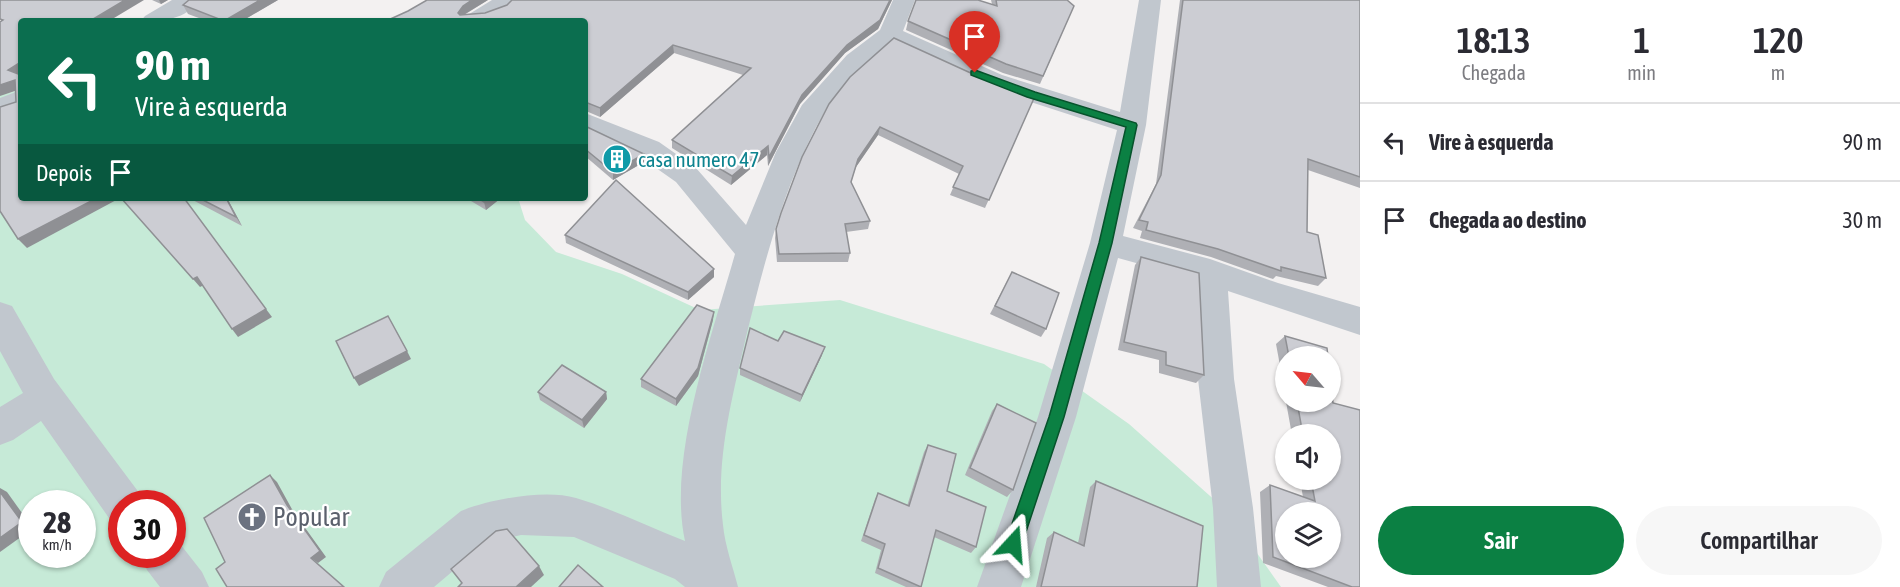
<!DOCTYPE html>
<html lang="pt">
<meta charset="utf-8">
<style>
body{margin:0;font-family:"Asap Condensed",sans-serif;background:#f7f7f7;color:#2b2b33;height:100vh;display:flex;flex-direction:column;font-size:22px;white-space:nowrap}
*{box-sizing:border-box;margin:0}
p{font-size:20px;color:#7c7c81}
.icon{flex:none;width:33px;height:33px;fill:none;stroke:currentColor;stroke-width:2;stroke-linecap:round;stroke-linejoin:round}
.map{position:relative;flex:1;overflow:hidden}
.drawer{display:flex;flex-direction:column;background:#fff;width:540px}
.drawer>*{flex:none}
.top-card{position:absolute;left:18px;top:18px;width:570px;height:183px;border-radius:6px;box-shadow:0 2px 4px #0004;background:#0b6e4f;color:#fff;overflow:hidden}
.needle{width:39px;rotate:298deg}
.controls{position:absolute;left:1275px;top:346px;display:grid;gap:12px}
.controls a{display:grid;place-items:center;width:66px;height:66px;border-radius:50%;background:#fff;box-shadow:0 2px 4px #0004;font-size:30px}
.speed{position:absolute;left:18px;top:490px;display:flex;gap:12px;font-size:30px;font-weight:700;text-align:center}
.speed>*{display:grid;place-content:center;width:78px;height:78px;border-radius:50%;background:#fff;box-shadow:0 2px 4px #0004;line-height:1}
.speed small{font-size:15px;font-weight:400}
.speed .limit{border:9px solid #d22;background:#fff;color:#111}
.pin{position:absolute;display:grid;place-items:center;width:51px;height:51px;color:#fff;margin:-62px -26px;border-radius:50% 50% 50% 0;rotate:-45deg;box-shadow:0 0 6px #0007}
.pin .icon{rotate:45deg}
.me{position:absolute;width:66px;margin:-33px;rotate:19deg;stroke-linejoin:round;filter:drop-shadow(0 0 4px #0008)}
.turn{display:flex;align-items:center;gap:21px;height:126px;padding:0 18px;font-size:27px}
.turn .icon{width:78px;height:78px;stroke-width:2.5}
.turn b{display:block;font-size:42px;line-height:51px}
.then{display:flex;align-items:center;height:57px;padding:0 18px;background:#0003;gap:12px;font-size:22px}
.eta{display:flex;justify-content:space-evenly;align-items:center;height:102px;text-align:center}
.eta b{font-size:36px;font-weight:600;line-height:42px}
.action{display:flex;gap:12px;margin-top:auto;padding:12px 18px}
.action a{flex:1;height:69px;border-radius:36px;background:#0b8043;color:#fff;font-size:24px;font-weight:600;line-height:69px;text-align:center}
.action a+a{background:#f7f7f7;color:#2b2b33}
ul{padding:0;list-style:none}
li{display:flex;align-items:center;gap:18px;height:78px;padding:0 18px;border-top:2px solid #e1e1e2}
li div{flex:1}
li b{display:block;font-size:22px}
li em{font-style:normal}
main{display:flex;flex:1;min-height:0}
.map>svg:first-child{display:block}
</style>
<main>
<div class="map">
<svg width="1360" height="587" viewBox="0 0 1360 587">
<rect width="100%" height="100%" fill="#f3f1f1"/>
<!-- green -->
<path fill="#c6ead7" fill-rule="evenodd" d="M 21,90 L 21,198 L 518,198 L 525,220 L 556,252 L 622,274 L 700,310 L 840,300 L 1044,364 L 1129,424 L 1227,511 L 1281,587 L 0,587 L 0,95 ZM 32,504 L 82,504 L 82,555 L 32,555 ZM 122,504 L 172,504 L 172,555 L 122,555 Z"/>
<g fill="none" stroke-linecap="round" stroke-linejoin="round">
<!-- minor -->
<g fill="#c1c7ce" fill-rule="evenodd">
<path d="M 172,0 L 199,0 C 186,20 163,21 141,21 L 145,16 Z"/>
<path d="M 492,0 L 519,0 C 506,20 484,21 462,21 L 466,16 Z"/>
<path d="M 893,0 L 915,0 L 903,31 L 1002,75 L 1120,112 L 1139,0 L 1161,0 L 1146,125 L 1123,236 L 1210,259 L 1278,283 L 1360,307 L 1360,335 L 1228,291 L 1234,379 L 1253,508 L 1261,587 L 1217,587 L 1213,508 L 1198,379 L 1194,279 L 1118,258 L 1076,417 L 1021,587 L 977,587 L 1038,417 L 1090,243 L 1117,130 L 984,87 L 892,44 C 869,62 840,86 825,111 C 785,180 765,260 746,337 C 732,399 715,461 723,525 C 725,546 733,567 738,587 L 685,587 L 675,579 L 574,537 L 521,535 L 486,543 L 434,587 L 379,587 L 386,572 L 461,511 C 491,499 545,489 576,498 C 613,509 649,527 685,541 C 667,458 712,336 735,254 L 676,182 L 639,156 L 585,132 L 585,113 L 659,142 L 696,168 L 746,225 L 776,152 L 802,105 L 847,55 L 880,30 Z"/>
<polygon points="21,90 21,109 0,117 0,98"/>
<polygon points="0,302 12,306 54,379 137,490 143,504 122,504 122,523 109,518 41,421 13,440 0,445 0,407 23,393 0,351"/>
<polygon points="172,538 177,540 202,572 209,587 160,587 147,570 141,555 172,555"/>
</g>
</g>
<!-- wall -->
<g fill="#afb0b5">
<polygon points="152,0 168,0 161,4"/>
<polygon points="278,0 242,21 207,21 188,14 183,5"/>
<polygon points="488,0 464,15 485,13 507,5 512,0 892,0 878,29 845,53 800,104 768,166 767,155 731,185 672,148 672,140 743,75 674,53 600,117 586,111 585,111 585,21 386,21"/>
<polygon points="991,0 1067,0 1074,6 1040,84 1003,73 906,30 908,21 992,4"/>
<polygon points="1180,0 1360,0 1360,188 1308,170 1307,232 1326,278 1318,286 1276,276 1273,279 1211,257 1140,238 1142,231 1133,228 1156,184"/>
<polygon points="986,80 1035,96 985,208 950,195 959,174 878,135 856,167 851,182 870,221 868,229 846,232 850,253 848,262 777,262 775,238 776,229 802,157"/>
<polygon points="585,126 644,162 613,180 585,156"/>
<polygon points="189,198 227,198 242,226"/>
<polygon points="466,198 501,198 486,210"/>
<polygon points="565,235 714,277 688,300 566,243"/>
<polygon points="1141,257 1204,375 1196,383 1159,373 1159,360 1118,350 1135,265"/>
<polygon points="1012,272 1046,329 1041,337 990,314"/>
<polygon points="713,320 698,376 676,406 641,387 641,379"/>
<polygon points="1285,336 1328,357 1286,357 1286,398 1276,344"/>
<polygon points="778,341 822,355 800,402 740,375 740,368"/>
<polygon points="538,392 606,392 607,399 584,428 540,400"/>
<polygon points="1286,402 1330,402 1333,403 1360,587 1328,587 1263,563 1260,492 1270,485 1303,497 1300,480 1330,480 1330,435 1292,435"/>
<polygon points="997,404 1013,490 1007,497 965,475 992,411"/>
<polygon points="928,445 947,491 976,547 971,553 934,537 921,587 906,587 875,573 881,550 861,541 875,499 878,493 907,506 924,452"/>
<polygon points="1096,481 1197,587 1036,587 1047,538 1054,532 1078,543 1090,487"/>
</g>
<!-- shaded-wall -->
<g fill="#8f9094">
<polygon points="125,0 144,0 109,21 90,21"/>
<polygon points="159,0 168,0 161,4"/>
<polygon points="260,0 278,0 242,21 224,21"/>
<polygon points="472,0 488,0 465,14 460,21 458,13 463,6"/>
<polygon points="890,0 892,0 878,29 845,53 800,104 768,166 769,157 802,95 847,45"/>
<polygon points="673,45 674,53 600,117 600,108"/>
<polygon points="21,62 21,75 8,70"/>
<polygon points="15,80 21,89 0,96 0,85"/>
<polygon points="880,127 878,135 856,167 858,159"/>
<polygon points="768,146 767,155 731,185 732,176"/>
<polygon points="644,154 644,162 613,180 613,172"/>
<polygon points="97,198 120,198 27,248 18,239"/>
<polygon points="226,198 227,198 242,226 236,217"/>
<polygon points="488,198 501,198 486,210 484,202"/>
<polygon points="714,269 714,277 688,300 688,292"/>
<polygon points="197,277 204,285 200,287 193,279"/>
<polygon points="266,309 272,317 238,337 232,329"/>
<polygon points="714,312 713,320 698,376 676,406 676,399"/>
<polygon points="825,347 822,355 800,402 802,395"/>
<polygon points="407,351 411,359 359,386 354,378"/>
<polygon points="606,392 607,399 584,428 582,420"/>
<polygon points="270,475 277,482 293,511 326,557 318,563 311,558 287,505"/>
<polygon points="0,488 7,492 32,527 32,529 0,552"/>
<polygon points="539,566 544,575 531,587 516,587"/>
</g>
<!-- building -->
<g fill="#cccdd3" stroke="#8f9094" stroke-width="1.5" fill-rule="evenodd">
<polygon points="0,0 125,0 90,21 21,21 21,62 8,70 21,75 21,198 97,198 18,239 0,211 0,107 16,102 15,80 0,85 0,22 3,20 0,19"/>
<polygon points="189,0 260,0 224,21 183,5"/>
<polygon points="427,0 472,0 463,6 458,13 460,15 485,13 507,5 512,0 890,0 880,20 847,45 802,95 769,157 768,146 732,176 672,140 751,68 673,45 600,108 585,102 585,21 386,21 408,11"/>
<polygon points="916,0 978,0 997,6 996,0 1067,0 1074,6 1043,76 1006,64 908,21"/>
<polygon points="1183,0 1360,0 1360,177 1308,159 1307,232 1318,235 1326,278 1281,267 1281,271 1218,249 1146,230 1148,222 1139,220 1161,175"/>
<polygon points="894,38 986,80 1035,96 989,200 953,187 963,166 880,127 858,159 851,182 870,221 845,224 850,253 779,254 776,229 781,213 802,157 829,104 850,77"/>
<polygon points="585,126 644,154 613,172 585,149"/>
<polygon points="616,180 714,269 688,292 565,235"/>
<polygon points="121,198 184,198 266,309 232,329 197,277 193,279"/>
<polygon points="199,198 226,198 236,217"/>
<polygon points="478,198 488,198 484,202"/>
<polygon points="1141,257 1199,273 1204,375 1166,365 1166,352 1124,342"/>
<polygon points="1012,272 1059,293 1046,329 995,306"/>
<polygon points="697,305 714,312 698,368 676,399 641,379"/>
<polygon points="388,316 407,351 354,378 336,341"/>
<polygon points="750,328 778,341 784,331 825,347 802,395 740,368"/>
<polygon points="1285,336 1327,348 1328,357 1289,357"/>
<polygon points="562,365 606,392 582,420 538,392"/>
<path d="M 1330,379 L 1333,403 L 1360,410 L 1360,587 L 1352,587 L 1273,557 L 1270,485 L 1315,501 L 1311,480 L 1330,480 L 1330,435 L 1303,435 L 1297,402 L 1330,402 ZM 1286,513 L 1330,513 L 1330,558 L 1286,558 Z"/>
<polygon points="997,404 1036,423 1013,490 970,468"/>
<polygon points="928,445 956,454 947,491 986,507 976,547 936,530 921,587 878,568 885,544 864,535 878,493 909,506"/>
<polygon points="270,475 287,505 320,551 311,558 344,587 227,587 216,569 225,562 204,518"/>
<polygon points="1096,481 1203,526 1197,587 1041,587 1054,532 1084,546"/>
<polygon points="0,492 22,522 0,538"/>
<polygon points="507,529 539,566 516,587 458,587 462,583 451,569 496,531"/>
<polygon points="578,565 603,587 559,587"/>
</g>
<!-- route -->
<polygon fill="#0b8043" stroke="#07532c" stroke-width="1.5" points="975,70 1035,92 1136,123 1137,125 1112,243 1064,417 1022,544 1019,550 1013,552 1007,550 1005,544 1049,417 1099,243 1126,127 1027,97 971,75 971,71"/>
<!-- icons -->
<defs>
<g id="building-disc" transform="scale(1.5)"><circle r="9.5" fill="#0f9aa8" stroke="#fff"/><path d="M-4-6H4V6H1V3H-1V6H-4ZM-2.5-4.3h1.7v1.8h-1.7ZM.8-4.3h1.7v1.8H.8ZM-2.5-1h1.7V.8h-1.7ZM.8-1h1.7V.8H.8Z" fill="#fff"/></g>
<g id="church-disc" transform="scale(1.5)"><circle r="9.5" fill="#6b7280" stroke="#fff"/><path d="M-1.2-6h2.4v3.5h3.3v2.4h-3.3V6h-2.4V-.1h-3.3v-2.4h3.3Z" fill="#fff"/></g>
</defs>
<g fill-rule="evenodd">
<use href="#building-disc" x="617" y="159"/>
<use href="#church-disc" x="252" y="517"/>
</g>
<g text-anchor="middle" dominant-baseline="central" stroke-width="4.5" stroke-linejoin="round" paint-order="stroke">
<!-- culture labels -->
<g font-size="21" fill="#0d838f" stroke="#fff" text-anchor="start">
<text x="638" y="159">casa numero 47</text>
</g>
<!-- near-worship labels -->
<g font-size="26" fill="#5b616d" stroke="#fff" text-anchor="start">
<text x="273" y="517">Popular</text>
</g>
</g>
</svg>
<div class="controls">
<a><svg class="needle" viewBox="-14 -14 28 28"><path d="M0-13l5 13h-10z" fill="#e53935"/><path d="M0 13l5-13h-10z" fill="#7c7c81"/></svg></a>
<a><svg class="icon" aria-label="sound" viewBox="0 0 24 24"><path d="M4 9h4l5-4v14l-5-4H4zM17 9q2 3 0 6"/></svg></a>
<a><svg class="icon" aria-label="layers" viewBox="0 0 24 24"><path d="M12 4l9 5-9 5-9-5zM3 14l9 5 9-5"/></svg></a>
</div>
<div class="speed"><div>28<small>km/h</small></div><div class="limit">30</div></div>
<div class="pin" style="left:975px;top:73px;background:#d93025"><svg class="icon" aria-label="arrive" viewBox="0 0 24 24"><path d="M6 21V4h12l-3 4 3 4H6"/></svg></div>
<svg class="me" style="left:1013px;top:544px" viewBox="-20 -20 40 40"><path d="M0-17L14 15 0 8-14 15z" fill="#0b8043" stroke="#fff" stroke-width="4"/></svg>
<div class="top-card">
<div class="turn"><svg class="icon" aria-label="left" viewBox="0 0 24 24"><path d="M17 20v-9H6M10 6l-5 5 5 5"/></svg><div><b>90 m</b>Vire à esquerda</div></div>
<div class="then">Depois<svg class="icon" aria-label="arrive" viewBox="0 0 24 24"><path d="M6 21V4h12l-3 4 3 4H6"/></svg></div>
</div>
</div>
<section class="drawer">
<div class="eta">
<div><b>18:13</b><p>Chegada</p></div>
<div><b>1</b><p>min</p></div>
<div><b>120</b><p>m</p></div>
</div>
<ul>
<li><svg class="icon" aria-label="left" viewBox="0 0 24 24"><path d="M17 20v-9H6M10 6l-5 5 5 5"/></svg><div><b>Vire à esquerda</b></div><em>90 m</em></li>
<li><svg class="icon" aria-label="arrive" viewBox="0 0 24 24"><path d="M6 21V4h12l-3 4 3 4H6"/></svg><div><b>Chegada ao destino</b></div><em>30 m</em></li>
</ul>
<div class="action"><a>Sair</a><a>Compartilhar</a></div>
</section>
</main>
